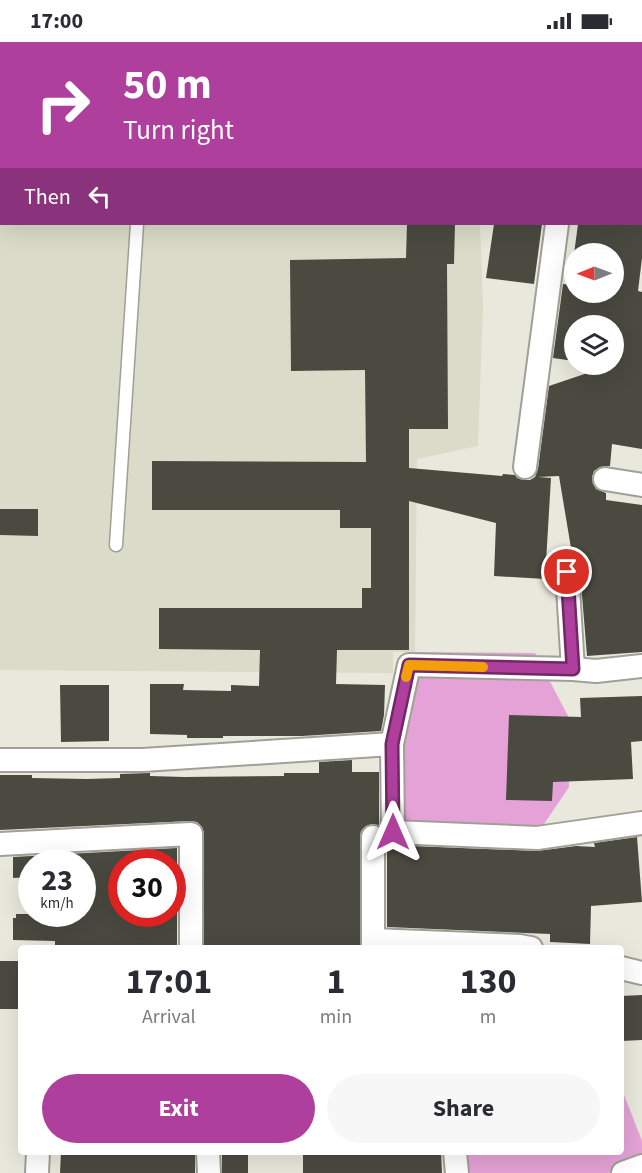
<!DOCTYPE html>
<style>
body{margin:0;font-family:"Source Sans 3",sans-serif;background:#f7f7f7;color:#2b2b33;height:100vh;display:flex;flex-direction:column;font-size:22px;white-space:nowrap}
*{box-sizing:border-box;margin:0}
p{font-size:20px;color:#7c7c81}
.icon{flex:none;width:33px;height:33px;fill:none;stroke:currentColor;stroke-width:2;stroke-linecap:round;stroke-linejoin:round}
.map{position:relative;flex:1;overflow:hidden}
.panel{position:absolute;left:18px;top:903px;width:606px;height:210px;display:flex;flex-direction:column;background:#fff;border-radius:6px;box-shadow:0 6px 24px #0002}
.panel>*{flex:none}
.top-card{position:absolute;left:0px;top:0px;width:642px;height:183px;box-shadow:0 6px 24px #0002;background:#ae3f9d;color:#fff;overflow:hidden}
.needle{width:39px;rotate:269deg}
.buttons{position:absolute;left:564px;top:201px;display:grid;gap:12px}
.buttons a{display:grid;place-items:center;width:60px;height:60px;border-radius:50%;background:#fff;box-shadow:0 6px 24px #0002;font-size:30px}
.speed{position:absolute;left:18px;top:807px;display:flex;gap:12px;font-size:30px;font-weight:700;text-align:center}
.speed>*{display:grid;place-content:center;width:78px;height:78px;border-radius:50%;background:#fff;box-shadow:0 6px 24px #0002;line-height:1}
.speed small{font-size:15px;font-weight:400}
.speed .limit{border:9px solid #d22;background:#fff;color:#111}
.pin{position:absolute;display:grid;place-items:center;width:51px;height:51px;color:#fff;margin:-26px;border:3px solid #fff;border-radius:50%;box-shadow:0 2px 6px #0007}
.me{position:absolute;width:66px;margin:-33px;rotate:0deg;stroke-linejoin:round;filter:drop-shadow(0 0 4px #0008)}
.turn{display:flex;align-items:center;gap:21px;height:126px;padding:0 24px;font-size:27px}
.turn .icon{width:78px;height:78px;stroke-width:2.5}
.turn b{display:block;font-size:42px;line-height:51px}
.then{display:flex;align-items:center;height:57px;padding:0 24px;background:#0003;gap:12px;font-size:22px}
.eta{display:flex;justify-content:space-evenly;align-items:center;height:102px;text-align:center}
.eta b{font-size:36px;font-weight:700;line-height:42px}
.cta{display:flex;gap:12px;margin-top:auto;padding:12px 24px}
.cta a{flex:1;height:69px;border-radius:36px;background:#ae3f9d;color:#fff;font-size:24px;font-weight:700;line-height:69px;text-align:center}
.cta a+a{background:#f7f7f7;color:#2b2b33}
.status{display:flex;justify-content:space-between;align-items:center;height:42px;padding:0 30px;background:#fff;direction:ltr}
.status svg{height:16px;fill:currentColor}
.map>svg:first-child{display:block}
</style>
<div class="status"><b>17:00</b><svg viewBox="0 0 49 12"><path d="M0 12V9h3v3zM5 12V6h3v6zM10 12V3h3v9zM15 12V0h3v12zM26 1h20v11H26zM47 4h2v5h-2z"/></svg></div>
<div class="map">
<svg width="642" height="1131" viewBox="0 0 642 1131">
<rect width="100%" height="100%" fill="#e8e8dd"/>
<!-- built -->
<polygon fill="#dbdbc9" points="0,19 2,19 2,182 480,182 483,263 478,404 417,417 415,610 393,610 393,631 0,628"/>
<!-- green -->
<g fill="#e5a2d7">
<polygon points="415,610 535,611 568,674 569,745 538,791 399,786 399,700"/>
<polygon points="621,1045 642,1099 642,1119 608,1131 464,1131 463,1110 621,1110"/>
</g>
<!-- building -->
<g fill="#4a4a41" fill-rule="evenodd">
<polygon points="407,182 455,182 454,222 447,222 448,387 409,387 409,426 502,434 503,432 515,433 517,436 524,438 530,438 535,435 538,427 549,344 614,322 614,284 574,284 574,319 553,316 563,242 574,243 574,250 614,250 614,212 574,212 578,182 642,182 642,216 638,249 642,250 642,407 612,402 610,424 600,425 594,429 592,435 593,442 596,447 606,451 606,458 642,463 642,610 587,614 580,529 578,522 573,518 559,434 538,435 551,436 545,537 494,534 496,481 409,459 409,608 337,608 336,642 385,643 384,673 381,689 302,694 223,694 223,696 187,696 187,693 150,692 150,642 184,642 183,648 231,649 231,643 259,644 260,608 159,607 159,566 362,566 362,546 371,546 371,486 340,486 340,468 152,468 152,419 366,420 365,328 291,329 290,218 406,216"/>
<polygon points="494,182 542,182 534,242 486,236"/>
<polygon points="0,467 38,467 38,494 0,493"/>
<polygon points="60,643 109,643 109,699 61,700"/>
<polygon points="642,654 642,699 631,700 633,737 553,740 552,759 506,758 509,673 581,675 580,656"/>
<polygon points="352,718 352,730 379,730 379,783 372,782 366,784 361,789 360,795 360,906 204,906 204,792 202,785 197,780 190,779 0,788 0,733 32,733 32,736 87,737 120,736 120,732 150,731 150,734 184,735 284,734 284,731 319,731 319,720"/>
<polygon points="637,795 642,860 591,864 590,902 550,900 550,892 387,885 387,803 537,809 576,804 595,805 594,801"/>
<path d="M 177,806 L 177,906 L 89,906 L 89,904 L 55,904 L 55,899 L 13,898 L 13,876 L 16,876 L 16,872 L 82,872 L 82,820 L 32,820 L 32,835 L 13,836 L 13,815 ZM 122,820 L 172,820 L 172,872 L 122,872 Z"/>
<polygon points="0,919 19,919 20,967 0,967"/>
<polygon points="642,953 642,998 621,999 621,954"/>
<polygon points="61,1110 195,1110 195,1131 60,1131"/>
<rect x="222" y="1110" width="26" height="21"/>
<polygon points="303,1110 441,1110 442,1131 303,1131"/>
</g>
<g fill="none" stroke-linecap="round" stroke-linejoin="round">
<!-- service casing -->
<g stroke="#a1a096" stroke-width="15">
<g id="service">
<polyline points="60,2 60,0"/>
<polyline points="116,503 137,182"/>
</g>
</g>
<!-- minor casing -->
<g stroke="#a1a096" stroke-width="26">
<g id="minor">
<polyline points="189,2 189,0"/>
<polyline points="362,2 363,0"/>
<polyline points="511,2 511,0"/>
<polyline points="0,14 2,15"/>
<polyline points="640,126 642,127"/>
<polyline points="525,425 557,182"/>
<polyline points="605,437 642,443"/>
<polyline points="567,530 573,627"/>
<polyline points="642,624 596,629 573,627 409,623 392,702 393,790 537,796 642,781"/>
<polyline points="0,718 143,718 392,702"/>
<polyline points="373,795 373,906"/>
<polyline points="0,802 191,792 191,906"/>
<polyline points="373,898 520,904 531,906"/>
<polyline points="621,926 642,931"/>
<polyline points="208,1110 209,1131"/>
<polyline points="455,1110 457,1131"/>
<polyline points="37,1131 38,1110"/>
<polyline points="623,1131 642,1124"/>
</g>
</g>
<!-- service -->
<use href="#service" stroke="#fff" stroke-width="12"/>
<!-- minor -->
<use href="#minor" stroke="#fff" stroke-width="22"/>
</g>
<g fill="none" stroke-linecap="round" stroke-linejoin="round">
<!-- route casing -->
<g stroke="#712966" stroke-width="15">
<polyline id="route" points="393,790 392,702 409,623 573,627 567,530"/>
</g>
<!-- route -->
<use href="#route" stroke="#ae3f9d" stroke-width="10"/>
<!-- slow -->
<polyline stroke="#f59e0b" stroke-width="10" points="406,635 409,623 483,625"/>
</g>
</svg>
<div class="buttons">
<a><svg class="needle" viewBox="-14 -14 28 28"><path d="M0-13l5 13h-10z" fill="#e53935"/><path d="M0 13l5-13h-10z" fill="#7c7c81"/></svg></a>
<a><svg class="icon" aria-label="layers" viewBox="0 0 24 24"><path d="M12 4l9 5-9 5-9-5zM3 14l9 5 9-5"/></svg></a>
</div>
<div class="speed"><div>23<small>km/h</small></div><div class="limit">30</div></div>
<div class="pin" style="left:567px;top:530px;background:#d93025"><svg class="icon" aria-label="arrive" viewBox="0 0 24 24"><path d="M6 21V4h12l-3 4 3 4H6"/></svg></div>
<svg class="me" style="left:393px;top:790px" viewBox="-20 -20 40 40"><path d="M0-17L14 15 0 8-14 15z" fill="#ae3f9d" stroke="#fff" stroke-width="4"/></svg>
<div class="top-card">
<div class="turn"><svg class="icon" aria-label="right" viewBox="0 0 24 24"><path d="M7 20v-9h11M14 6l5 5-5 5"/></svg><div><b>50 m</b>Turn right</div></div>
<div class="then">Then<svg class="icon" aria-label="left" viewBox="0 0 24 24"><path d="M17 20v-9H6M10 6l-5 5 5 5"/></svg></div>
</div>
<section class="panel">
<div class="eta">
<div><b>17:01</b><p>Arrival</p></div>
<div><b>1</b><p>min</p></div>
<div><b>130</b><p>m</p></div>
</div>
<div class="cta"><a>Exit</a><a>Share</a></div>
</section>
</div>
